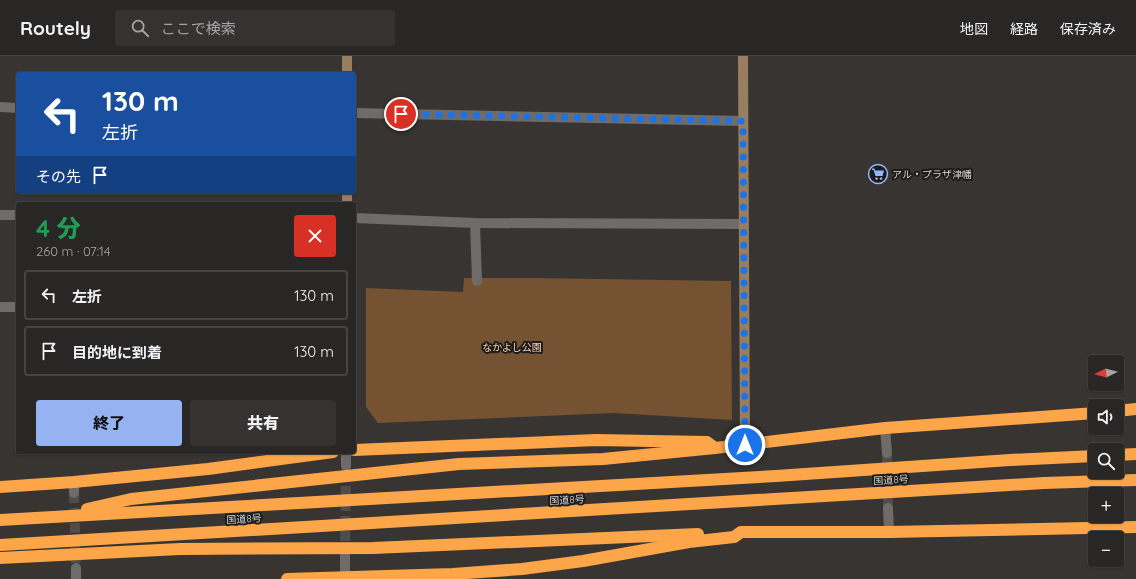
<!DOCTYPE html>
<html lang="ja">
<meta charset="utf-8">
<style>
body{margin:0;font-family:Quicksand,"Noto Sans JP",sans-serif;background:#353332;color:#f1f3f6;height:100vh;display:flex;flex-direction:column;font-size:15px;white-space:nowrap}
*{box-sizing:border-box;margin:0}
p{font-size:13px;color:#a5a5a7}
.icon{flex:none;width:22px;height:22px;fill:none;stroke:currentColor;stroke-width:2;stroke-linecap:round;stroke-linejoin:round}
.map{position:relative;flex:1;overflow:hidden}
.drawer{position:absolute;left:16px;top:146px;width:340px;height:252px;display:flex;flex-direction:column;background:#292726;border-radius:4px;box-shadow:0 1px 3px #0004,0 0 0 1px #454443}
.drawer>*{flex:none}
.guide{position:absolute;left:16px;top:16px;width:340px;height:122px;border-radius:4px;box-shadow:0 1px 3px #0004,0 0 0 1px #454443;background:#1a4fa0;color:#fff;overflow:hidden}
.needle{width:26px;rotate:264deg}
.buttons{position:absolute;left:1088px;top:299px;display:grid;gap:8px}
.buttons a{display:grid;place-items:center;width:36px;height:36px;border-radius:4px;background:#292726;box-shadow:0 1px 3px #0004,0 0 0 1px #454443;font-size:20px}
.pin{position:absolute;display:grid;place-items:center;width:34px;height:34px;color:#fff;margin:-17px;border:2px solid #fff;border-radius:50%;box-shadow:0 1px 4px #0007}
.me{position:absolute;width:44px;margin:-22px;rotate:0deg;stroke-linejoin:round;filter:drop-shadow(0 0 3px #0008)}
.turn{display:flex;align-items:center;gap:14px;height:84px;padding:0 20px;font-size:18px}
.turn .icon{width:52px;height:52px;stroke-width:2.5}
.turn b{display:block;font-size:28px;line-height:34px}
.then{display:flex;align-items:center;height:38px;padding:0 20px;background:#0003;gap:8px;font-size:15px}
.round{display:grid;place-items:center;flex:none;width:42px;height:42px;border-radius:4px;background:#353332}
.head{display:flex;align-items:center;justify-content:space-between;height:68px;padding:0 20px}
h1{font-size:24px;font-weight:800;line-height:30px;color:#1e9e55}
.cta{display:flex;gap:8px;margin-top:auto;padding:8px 20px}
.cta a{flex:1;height:46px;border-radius:4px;background:#95b2f1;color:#111;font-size:16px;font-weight:800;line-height:46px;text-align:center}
.cta a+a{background:#353332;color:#f1f3f6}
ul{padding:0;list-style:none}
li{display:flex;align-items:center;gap:12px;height:50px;margin:0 8px 6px;padding:0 12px;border:2px solid #454443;border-radius:4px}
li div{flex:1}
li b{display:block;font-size:15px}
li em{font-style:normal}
header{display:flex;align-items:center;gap:24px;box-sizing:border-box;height:56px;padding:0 20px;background:#292726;border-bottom:1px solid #454443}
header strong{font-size:19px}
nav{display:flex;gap:22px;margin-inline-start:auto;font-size:14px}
.search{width:280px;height:36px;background:#353332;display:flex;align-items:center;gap:10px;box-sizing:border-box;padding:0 14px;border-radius:4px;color:#a5a5a7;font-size:15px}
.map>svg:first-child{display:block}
</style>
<header>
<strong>Routely</strong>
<div class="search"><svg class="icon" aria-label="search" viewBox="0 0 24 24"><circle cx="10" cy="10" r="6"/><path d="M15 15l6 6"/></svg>ここで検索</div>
<nav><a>地図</a><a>経路</a><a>保存済み</a></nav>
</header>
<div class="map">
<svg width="1136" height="523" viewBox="0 0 1136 523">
<rect width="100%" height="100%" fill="#373432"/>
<!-- green -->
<polygon fill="#755332" points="464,222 532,222 731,225 732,364 614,357 378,367 366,351 366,232 463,236"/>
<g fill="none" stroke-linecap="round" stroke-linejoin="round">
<!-- street-tunnel -->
<g stroke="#4f4c4a" stroke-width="10" stroke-dasharray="10 5" stroke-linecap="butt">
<polyline points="887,397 888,452"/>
<polyline points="74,437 76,512"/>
<polyline points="345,500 346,414"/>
</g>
<!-- street -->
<g stroke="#6e6b68" stroke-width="10">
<polyline points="0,51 18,52"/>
<polyline points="354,57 743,65"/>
<polyline points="0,159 18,159"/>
<polyline points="354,162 475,167 743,168"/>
<polyline points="475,167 477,225"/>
<polyline points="0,251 18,251"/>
<polyline points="885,372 887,397"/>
<polyline points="346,410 346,396"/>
<polyline points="74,426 74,437"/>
<polyline points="888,452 889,476"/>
<polyline points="76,512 76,523"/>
<polyline points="345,521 345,500"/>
</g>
<!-- secondary -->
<g stroke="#997d5f" stroke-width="10">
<polyline points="743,0 745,389"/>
<polyline points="347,18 347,0"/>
<polyline points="347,148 347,136"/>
</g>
<!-- highway -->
<g stroke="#fda649" stroke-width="12">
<polyline points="1117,355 1136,353"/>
<polyline points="354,394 596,384 707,386 715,392 885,372 1095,357"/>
<polyline points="1117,399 1136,398"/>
<polyline points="0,431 74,426 208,413 333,396"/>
<polyline points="87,453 131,443 459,408 603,403 715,392"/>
<polyline points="0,464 776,420 1010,404 1095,400"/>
<polyline points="0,489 1044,427 1136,424"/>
<polyline points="0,502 180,493 373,492 698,478"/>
<polyline points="287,523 453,518 522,513 583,505 689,486 734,481 741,476 889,476 1136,471"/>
</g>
</g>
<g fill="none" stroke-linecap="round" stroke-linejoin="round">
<!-- route -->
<polyline stroke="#1a73e8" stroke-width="7" stroke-dasharray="0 12.6" points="401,58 743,65 745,389"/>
</g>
<!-- icons -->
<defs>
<g id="supermarket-ring" transform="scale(1)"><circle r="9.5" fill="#1d1c1b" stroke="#93b7fd" stroke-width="1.5"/><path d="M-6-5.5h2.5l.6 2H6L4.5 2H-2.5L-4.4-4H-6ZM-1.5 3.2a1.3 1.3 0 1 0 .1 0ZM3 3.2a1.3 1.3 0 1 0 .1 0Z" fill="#93b7fd"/></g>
</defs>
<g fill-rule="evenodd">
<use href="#supermarket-ring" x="878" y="118"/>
</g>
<g text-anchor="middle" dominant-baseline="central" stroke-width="4" stroke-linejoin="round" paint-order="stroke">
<!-- poi labels -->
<g font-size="10" fill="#d7d6d4" stroke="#1d1c1b" text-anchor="start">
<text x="892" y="118">アル・プラザ津幡</text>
</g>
<!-- park labels -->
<g font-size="10" fill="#fdd5b2" stroke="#1d1c1b">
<text x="512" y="291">なかよし公園</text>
</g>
<!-- street labels -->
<g font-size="10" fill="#d7d6d4" stroke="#1d1c1b">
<text transform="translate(891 424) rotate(-3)">国道8号</text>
<text transform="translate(567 444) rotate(-3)">国道8号</text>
<text transform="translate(244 463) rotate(-3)">国道8号</text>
</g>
</g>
</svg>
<div class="buttons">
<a><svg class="needle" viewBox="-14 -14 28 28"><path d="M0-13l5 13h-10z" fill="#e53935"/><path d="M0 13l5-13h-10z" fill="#a5a5a7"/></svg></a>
<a><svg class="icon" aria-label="sound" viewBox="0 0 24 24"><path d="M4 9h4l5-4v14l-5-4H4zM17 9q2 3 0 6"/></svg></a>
<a><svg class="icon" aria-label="search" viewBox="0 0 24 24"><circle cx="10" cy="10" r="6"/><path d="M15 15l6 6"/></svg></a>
<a>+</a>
<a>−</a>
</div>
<div class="pin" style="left:401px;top:58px;background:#d93025"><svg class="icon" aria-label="arrive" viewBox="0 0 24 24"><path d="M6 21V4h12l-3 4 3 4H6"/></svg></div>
<svg class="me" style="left:745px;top:389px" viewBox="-20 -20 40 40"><circle r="17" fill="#1a73e8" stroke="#fff" stroke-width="3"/><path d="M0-11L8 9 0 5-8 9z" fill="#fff"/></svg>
<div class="guide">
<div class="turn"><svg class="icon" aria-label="left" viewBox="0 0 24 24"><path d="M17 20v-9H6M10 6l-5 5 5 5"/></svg><div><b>130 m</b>左折</div></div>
<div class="then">その先<svg class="icon" aria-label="arrive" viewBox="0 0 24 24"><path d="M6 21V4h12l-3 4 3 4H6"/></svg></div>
</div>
<section class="drawer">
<div class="head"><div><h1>4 分</h1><p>260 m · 07:14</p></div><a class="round" style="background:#d93025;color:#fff"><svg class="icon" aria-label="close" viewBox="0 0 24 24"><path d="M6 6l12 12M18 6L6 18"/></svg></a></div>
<ul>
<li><svg class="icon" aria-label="left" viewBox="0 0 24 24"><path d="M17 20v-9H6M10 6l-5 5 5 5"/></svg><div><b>左折</b></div><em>130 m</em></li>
<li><svg class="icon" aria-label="arrive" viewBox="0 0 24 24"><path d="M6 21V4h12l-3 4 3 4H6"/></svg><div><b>目的地に到着</b></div><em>130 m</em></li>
</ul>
<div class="cta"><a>終了</a><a>共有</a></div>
</section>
</div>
